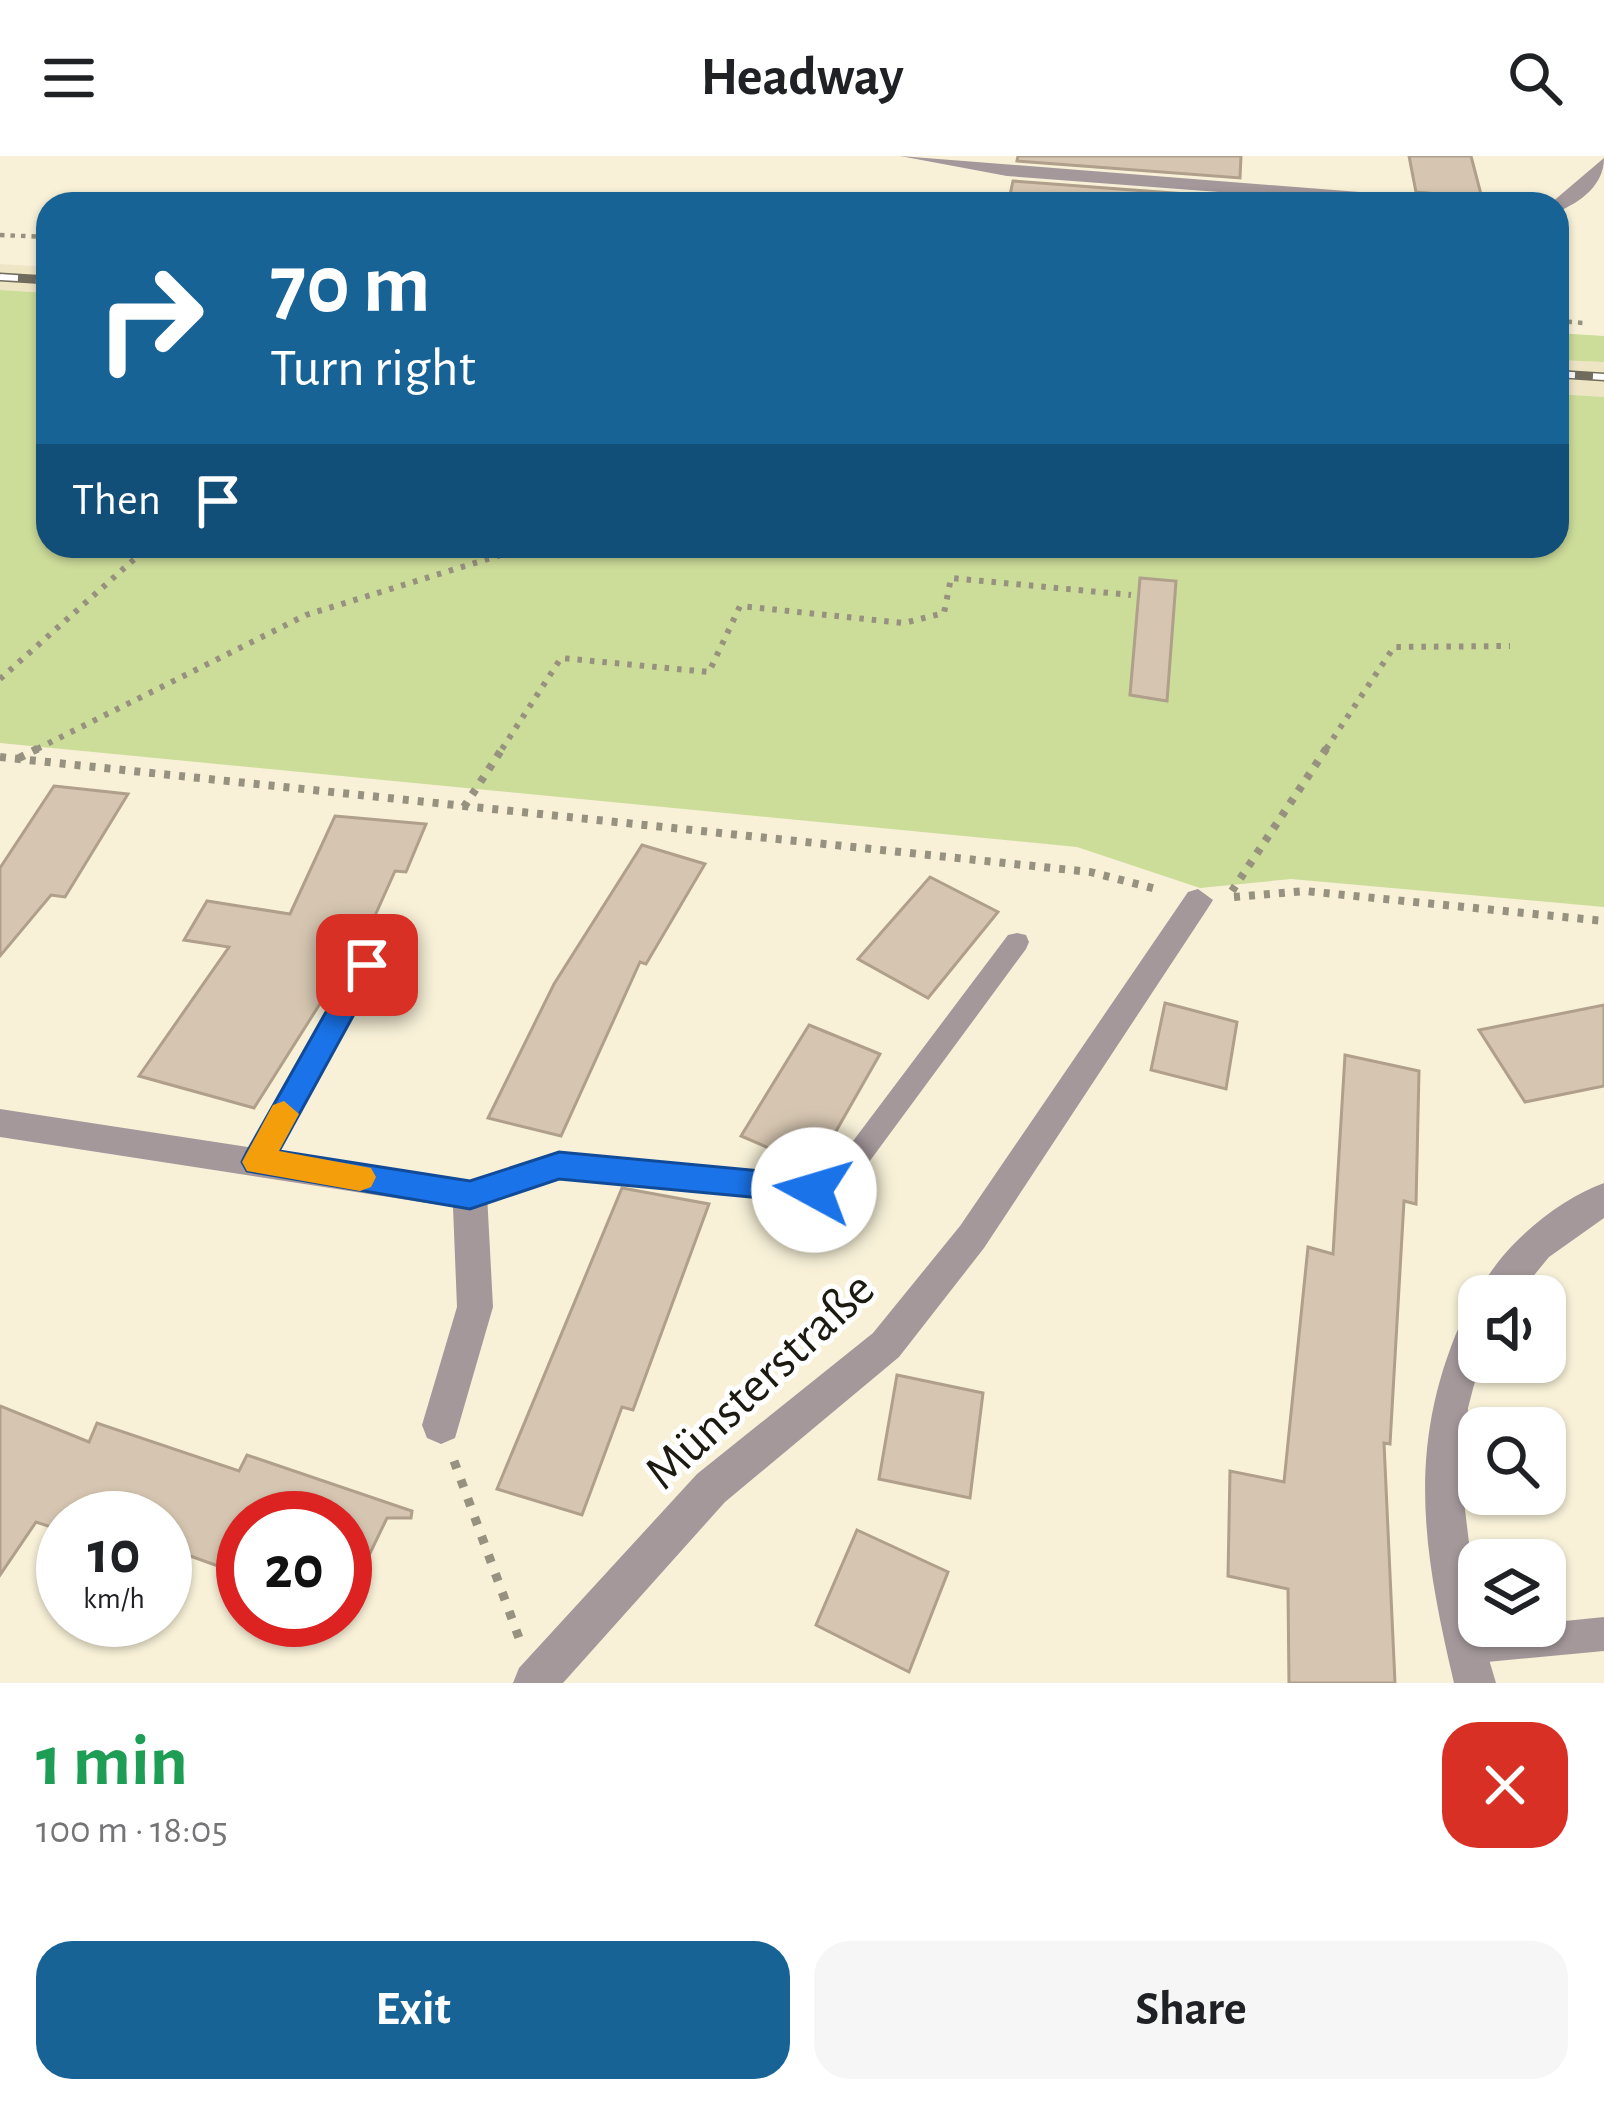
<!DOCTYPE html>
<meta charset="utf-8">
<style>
body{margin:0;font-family:"Alegreya Sans",sans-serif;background:#f6f6f6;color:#202124;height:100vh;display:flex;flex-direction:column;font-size:45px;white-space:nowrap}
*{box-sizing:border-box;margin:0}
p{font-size:39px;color:#757577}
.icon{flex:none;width:66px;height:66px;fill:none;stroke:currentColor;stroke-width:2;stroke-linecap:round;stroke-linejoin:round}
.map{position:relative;height:1527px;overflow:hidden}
.sheet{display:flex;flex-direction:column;background:#fff;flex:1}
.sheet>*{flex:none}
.hud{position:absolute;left:36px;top:36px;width:1533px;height:366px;border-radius:36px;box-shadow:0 3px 9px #0004;background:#176396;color:#fff;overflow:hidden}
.controls{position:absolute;left:1458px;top:1119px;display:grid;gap:24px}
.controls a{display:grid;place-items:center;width:108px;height:108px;border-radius:24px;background:#fff;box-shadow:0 3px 9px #0004;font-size:60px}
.speed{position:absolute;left:36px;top:1335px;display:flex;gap:24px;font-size:60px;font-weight:700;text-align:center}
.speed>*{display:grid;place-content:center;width:156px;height:156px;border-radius:50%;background:#fff;box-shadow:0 3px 9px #0004;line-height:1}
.speed small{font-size:30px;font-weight:400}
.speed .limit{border:18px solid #d22;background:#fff;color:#111}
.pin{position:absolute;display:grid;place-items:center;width:102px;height:102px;color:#fff;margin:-51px;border-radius:24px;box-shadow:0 6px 18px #0006}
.me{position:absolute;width:132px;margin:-66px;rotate:276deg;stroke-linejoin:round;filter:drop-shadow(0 0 9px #0008)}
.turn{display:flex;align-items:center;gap:42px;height:252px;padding:0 36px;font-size:54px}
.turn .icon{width:156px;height:156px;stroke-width:2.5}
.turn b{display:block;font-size:84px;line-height:102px}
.then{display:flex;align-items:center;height:114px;padding:0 36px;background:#0003;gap:24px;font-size:45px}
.round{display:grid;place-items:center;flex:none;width:126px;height:126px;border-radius:36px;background:#f6f6f6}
.head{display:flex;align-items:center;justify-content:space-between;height:204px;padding:0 36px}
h1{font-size:72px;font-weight:600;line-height:90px;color:#1e9e55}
.button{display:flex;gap:24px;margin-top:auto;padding:24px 36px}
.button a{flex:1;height:138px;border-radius:36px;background:#176396;color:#fff;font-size:48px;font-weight:600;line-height:138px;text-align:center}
.button a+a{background:#f6f6f6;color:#202124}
header{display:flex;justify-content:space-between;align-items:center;height:156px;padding:0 36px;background:#fff;font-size:54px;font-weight:600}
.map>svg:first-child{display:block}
</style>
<header><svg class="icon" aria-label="menu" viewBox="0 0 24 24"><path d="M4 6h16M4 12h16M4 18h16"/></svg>Headway<svg class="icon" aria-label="search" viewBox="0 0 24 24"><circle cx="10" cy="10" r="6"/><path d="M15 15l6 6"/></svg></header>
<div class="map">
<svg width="1604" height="1527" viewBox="0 0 1604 1527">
<rect width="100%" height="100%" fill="#f8f1d8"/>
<!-- built -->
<g fill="#eee5c4">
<polygon points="0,108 48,111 48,137 0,134"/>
<polygon points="1557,204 1604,206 1604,241 1557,238"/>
</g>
<!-- green -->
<g fill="#ccdc99">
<polygon points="0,134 48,137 48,390 1557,390 1557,238 1604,241 1604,751 1291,723 1200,732 1077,691 0,587"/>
<polygon points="1557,177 1604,180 1604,206 1557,204"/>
</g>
<!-- building -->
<g fill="#d6c6b1" stroke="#af9f8b" stroke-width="3">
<polygon points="1018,0 1241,0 1240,22 1017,5"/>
<polygon points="1409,0 1471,0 1482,42 1416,36"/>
<polygon points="1013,25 1239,42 1239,48 1008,48"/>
<polygon points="1140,422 1176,425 1167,545 1130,539"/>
<polygon points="54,630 128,638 65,741 51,739 0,800 0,712"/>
<polygon points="335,660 426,668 406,716 395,715 373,764 254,952 139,920 229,791 184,784 207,745 290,758"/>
<polygon points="642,689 705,708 646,808 640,806 561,980 488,962 554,828"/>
<polygon points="930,721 998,756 928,842 858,803"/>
<polygon points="1165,847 1237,866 1226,933 1151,914"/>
<polygon points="1604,849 1604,930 1525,946 1479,874"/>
<polygon points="809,869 880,898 815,1012 741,980"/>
<polygon points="1345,899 1419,915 1416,1048 1404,1045 1390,1288 1384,1287 1395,1527 1289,1527 1288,1433 1228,1420 1230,1315 1284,1326 1308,1091 1333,1098"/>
<polygon points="622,1032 709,1048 633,1254 622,1251 582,1359 497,1333"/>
<polygon points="897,1219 983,1237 970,1342 879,1323"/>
<polygon points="0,1250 89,1286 97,1267 239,1315 247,1299 412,1355 411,1362 387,1362 345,1449 345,1362 243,1362 243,1419 165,1391 165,1362 63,1362 63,1375 36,1366 0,1419"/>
<polygon points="857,1374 948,1416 909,1516 816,1469"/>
</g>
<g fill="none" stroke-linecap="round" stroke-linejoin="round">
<!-- path-far3 -->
<g stroke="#979280" stroke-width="4.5" stroke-dasharray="4.5 6" stroke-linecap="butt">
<polyline points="0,79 48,81"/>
<polyline points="1557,165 1584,167"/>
</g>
<!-- path-far2 -->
<g stroke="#979280" stroke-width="6" stroke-dasharray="4.5 8" stroke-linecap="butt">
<polyline points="0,523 149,390"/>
<polyline points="37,593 306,459 530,390"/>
<polyline points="502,593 561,502 709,516 740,450 904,467 944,457 951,422 1131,439"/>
<polyline points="1326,593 1394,491 1510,490"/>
</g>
<!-- path-far1 -->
<g stroke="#979280" stroke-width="8" stroke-dasharray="6 9" stroke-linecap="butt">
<polyline points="0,601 1090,716 1160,734"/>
<polyline points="19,602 43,590"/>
<polyline points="464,651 504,590"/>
<polyline points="1232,735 1328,590"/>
<polyline points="1234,741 1305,735 1604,765"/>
</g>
<!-- path -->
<polyline stroke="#979280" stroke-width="9" stroke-dasharray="8 12" stroke-linecap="butt" points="454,1305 519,1482"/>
<!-- lane -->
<g fill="#a4989b" fill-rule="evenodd">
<polygon points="1017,777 1026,779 1029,786 1026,793 858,1021 813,1045 559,1022 470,1050 460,1047 456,1038 460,1029 559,998 810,1021 838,1005 1008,779"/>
<polygon points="367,799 376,802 379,809 268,1014 258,1018 248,1014 244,1006 248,998 358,802"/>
<polygon points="1604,1461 1604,1495 1466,1508 1454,1503 1449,1491 1454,1479 1466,1474 1545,1470 1545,1467"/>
</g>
<!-- street -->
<g fill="#a4989b" fill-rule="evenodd">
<polygon points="900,0 1449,43 1458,48 1377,48 1007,20"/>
<path d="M 1604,2 C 1604,29 1581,46 1557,56 L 1557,48 L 1551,47 Z"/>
<polygon points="1198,733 1213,744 1208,752 984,1092 899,1201 725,1346 563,1527 513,1527 519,1512 697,1318 873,1177 960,1070 1188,736"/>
<polygon points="0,953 482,1027 487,1038 493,1151 455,1282 441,1288 427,1282 422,1269 457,1151 453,1051 0,981"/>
<path d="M 1604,1027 L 1604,1062 L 1549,1101 L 1517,1140 L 1479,1140 L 1479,1145 L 1477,1140 C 1498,1093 1556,1044 1604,1027 Z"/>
<path d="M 1479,1150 L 1480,1206 L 1468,1252 L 1464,1345 L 1479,1470 L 1496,1527 L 1454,1527 C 1422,1390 1405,1286 1466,1155 Z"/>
</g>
<!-- rail casing -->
<g stroke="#706c5d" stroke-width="9">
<g id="rail">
<polyline points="0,121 48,124"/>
<polyline points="1557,218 1604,221"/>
</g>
</g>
<!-- rail -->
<use href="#rail" stroke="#fff" stroke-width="6" stroke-dasharray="18" stroke-linecap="butt"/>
</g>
<!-- route -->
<polygon fill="#1a73e8" stroke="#114b97" stroke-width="3" points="367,798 381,809 279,995 470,1025 559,996 814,1020 825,1024 829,1034 825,1043 814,1047 559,1023 470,1053 247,1015 242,1006 247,996 357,801"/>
<!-- slow -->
<polygon fill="#f59e0b" points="284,945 299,958 279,995 371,1012 376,1021 371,1031 360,1035 247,1015 242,1006 273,949"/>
<g text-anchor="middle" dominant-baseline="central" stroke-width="10" stroke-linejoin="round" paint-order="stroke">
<!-- near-street labels -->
<g font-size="51" fill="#1c1a11" stroke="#fff">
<text transform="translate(760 1225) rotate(-43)">Münsterstraße</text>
</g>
</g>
</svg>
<div class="controls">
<a><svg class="icon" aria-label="sound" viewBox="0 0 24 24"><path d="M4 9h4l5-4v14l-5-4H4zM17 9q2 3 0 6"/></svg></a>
<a><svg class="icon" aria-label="search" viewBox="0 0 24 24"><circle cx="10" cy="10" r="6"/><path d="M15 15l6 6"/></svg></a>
<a><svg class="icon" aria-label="layers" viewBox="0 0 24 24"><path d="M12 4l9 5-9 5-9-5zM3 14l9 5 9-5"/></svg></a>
</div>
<div class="speed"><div>10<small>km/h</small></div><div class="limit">20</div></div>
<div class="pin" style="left:367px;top:809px;background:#d93025"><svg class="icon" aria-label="arrive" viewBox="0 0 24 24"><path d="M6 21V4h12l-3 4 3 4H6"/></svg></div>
<svg class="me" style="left:814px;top:1034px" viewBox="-20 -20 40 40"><circle r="19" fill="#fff"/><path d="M0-13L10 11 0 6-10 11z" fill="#1a73e8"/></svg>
<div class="hud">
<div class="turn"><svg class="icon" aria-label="right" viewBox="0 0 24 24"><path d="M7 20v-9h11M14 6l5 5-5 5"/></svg><div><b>70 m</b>Turn right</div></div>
<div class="then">Then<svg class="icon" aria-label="arrive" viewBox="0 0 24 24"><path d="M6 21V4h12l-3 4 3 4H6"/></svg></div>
</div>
</div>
<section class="sheet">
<div class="head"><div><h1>1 min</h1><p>100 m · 18:05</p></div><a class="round" style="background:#d93025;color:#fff"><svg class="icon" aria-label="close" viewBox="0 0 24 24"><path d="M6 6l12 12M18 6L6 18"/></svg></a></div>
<div class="button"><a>Exit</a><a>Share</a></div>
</section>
